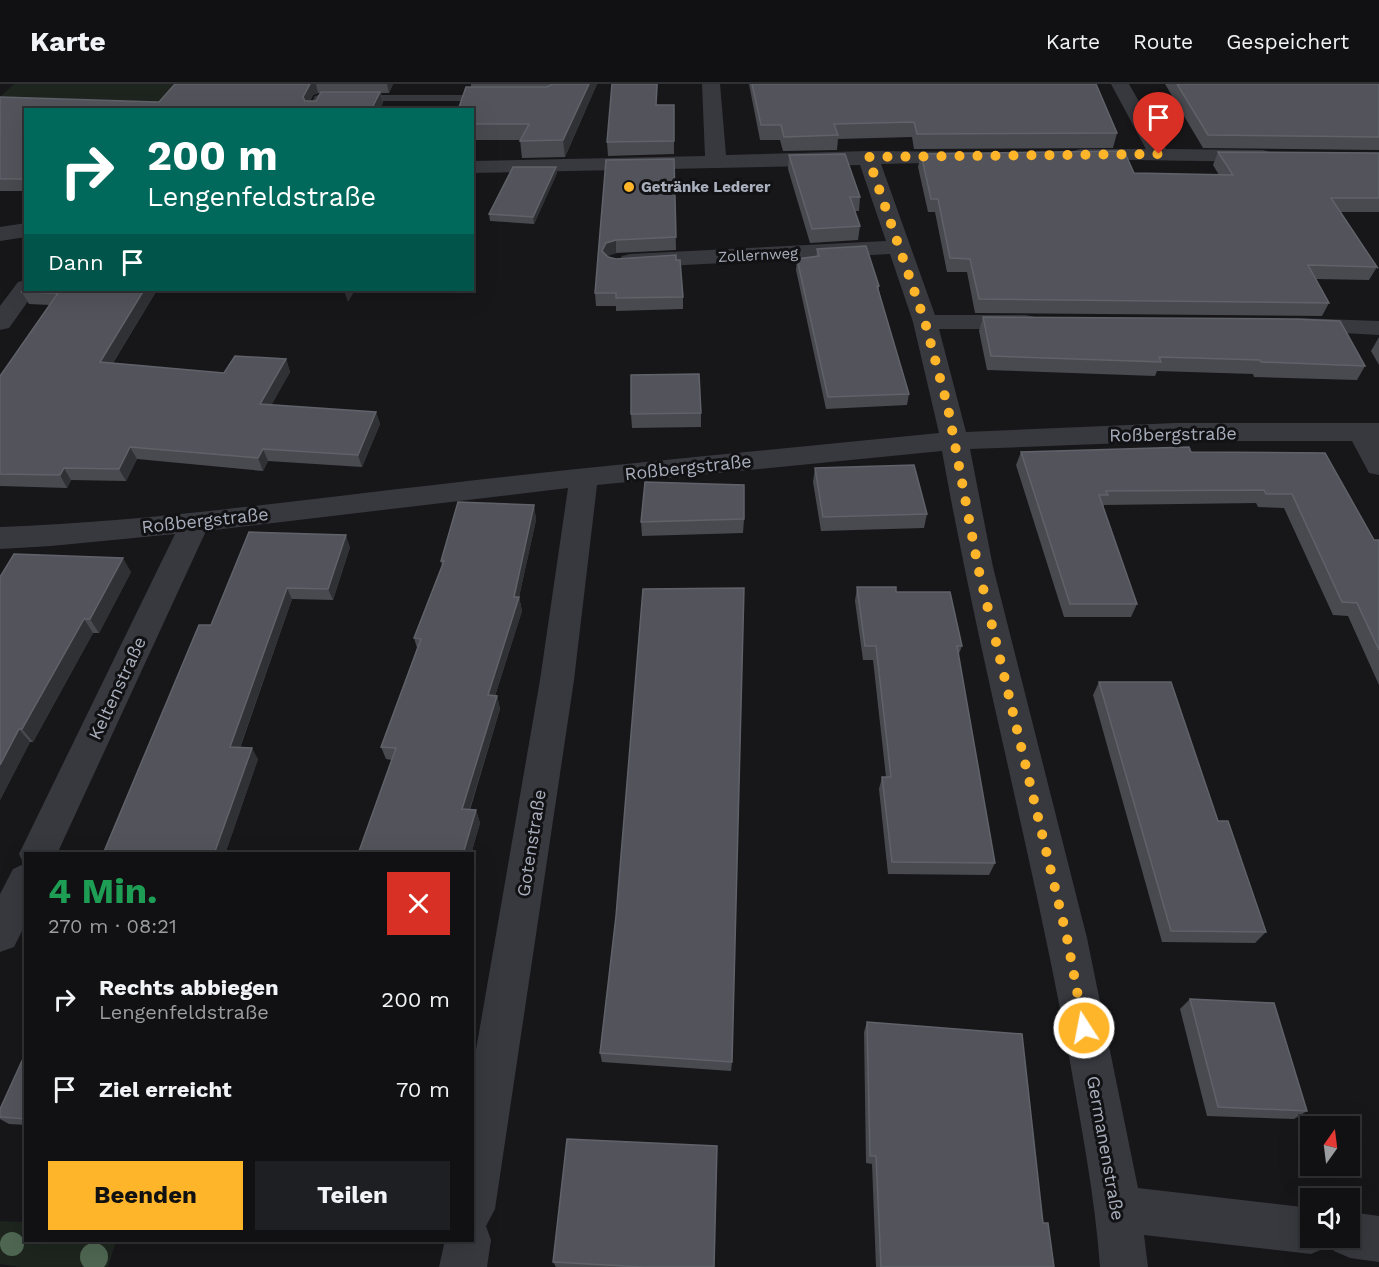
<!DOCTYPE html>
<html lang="de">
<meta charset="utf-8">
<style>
body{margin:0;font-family:"Work Sans",sans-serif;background:#1e1f22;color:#f1f3f6;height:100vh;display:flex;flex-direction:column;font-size:22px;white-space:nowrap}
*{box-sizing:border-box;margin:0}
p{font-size:20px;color:#9c9da0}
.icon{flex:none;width:33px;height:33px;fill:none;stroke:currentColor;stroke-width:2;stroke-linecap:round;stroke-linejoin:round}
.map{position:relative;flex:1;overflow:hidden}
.details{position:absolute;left:24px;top:768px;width:450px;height:390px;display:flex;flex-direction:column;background:#111114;border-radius:0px;box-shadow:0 6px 24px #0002,0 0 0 2px #303134}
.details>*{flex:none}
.banner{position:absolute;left:24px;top:24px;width:450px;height:183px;border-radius:0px;box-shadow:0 6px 24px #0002,0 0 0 2px #303134;background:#00695c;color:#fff;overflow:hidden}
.needle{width:39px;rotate:14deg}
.buttons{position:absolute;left:1300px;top:1032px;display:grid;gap:12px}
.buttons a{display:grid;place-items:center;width:60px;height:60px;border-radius:0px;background:#111114;box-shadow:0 6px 24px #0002,0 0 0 2px #303134;font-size:30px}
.pin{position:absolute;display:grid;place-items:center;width:51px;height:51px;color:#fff;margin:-62px -26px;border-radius:50% 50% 50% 0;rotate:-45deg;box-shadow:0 0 6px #0007}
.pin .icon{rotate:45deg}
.me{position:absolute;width:66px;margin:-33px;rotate:349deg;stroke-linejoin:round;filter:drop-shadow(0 0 4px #0008)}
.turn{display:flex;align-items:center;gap:21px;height:126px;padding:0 24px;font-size:27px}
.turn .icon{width:78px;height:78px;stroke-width:2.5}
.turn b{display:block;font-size:42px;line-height:51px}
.then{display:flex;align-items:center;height:57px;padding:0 24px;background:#0003;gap:12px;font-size:22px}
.round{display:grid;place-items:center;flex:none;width:63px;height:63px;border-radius:0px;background:#1e1f22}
.summary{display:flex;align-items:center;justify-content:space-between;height:102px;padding:0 24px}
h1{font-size:36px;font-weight:700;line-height:45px;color:#1e9e55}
.action{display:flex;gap:12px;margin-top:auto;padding:12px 24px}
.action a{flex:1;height:69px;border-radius:0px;background:#ffb52a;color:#111;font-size:24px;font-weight:700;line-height:69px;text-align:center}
.action a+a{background:#1e1f22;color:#f1f3f6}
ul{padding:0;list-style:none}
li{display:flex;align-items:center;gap:18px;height:90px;padding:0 24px}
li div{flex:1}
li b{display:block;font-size:22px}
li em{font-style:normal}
header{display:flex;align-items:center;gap:36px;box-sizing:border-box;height:84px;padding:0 30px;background:#111114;border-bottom:2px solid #303134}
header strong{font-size:28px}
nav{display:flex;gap:33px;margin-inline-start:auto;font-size:21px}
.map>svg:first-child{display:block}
</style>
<header>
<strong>Karte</strong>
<nav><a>Karte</a><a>Route</a><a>Gespeichert</a></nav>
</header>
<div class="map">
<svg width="1379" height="1183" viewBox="0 0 1379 1183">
<rect width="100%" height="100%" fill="#17171a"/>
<!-- green -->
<g fill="#1d251e">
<polygon points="14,0 174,0 160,17 0,13"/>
<polygon points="0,1137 25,1138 26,1156 116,1157 108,1183 20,1183 0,1180"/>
</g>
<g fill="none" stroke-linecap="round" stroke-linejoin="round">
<!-- path -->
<polyline stroke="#3e4046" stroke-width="2" stroke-dasharray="2 3" stroke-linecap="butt" points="1374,179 1379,186"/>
<!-- service -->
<polygon fill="#38393f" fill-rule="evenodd" points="319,11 489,11 495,14 489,17 323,17 319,26 308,26 315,12"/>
<!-- minor -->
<g fill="#38393f" fill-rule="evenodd">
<path d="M 702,0 L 720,0 L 726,71 L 868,67 L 973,68 L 976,72 L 973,76 L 966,78 L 881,80 L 935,231 L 1026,231 L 1035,233 L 1038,238 L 1035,243 L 1026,245 L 939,245 L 966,348 L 1176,339 L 1379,339 L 1379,391 L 1369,389 L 1352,357 L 1176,357 L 970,365 L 993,483 L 1087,854 L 1138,1104 L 1311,1124 L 1311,1154 L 1350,1154 L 1350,1128 L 1379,1132 L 1379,1178 L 1350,1174 L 1334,1167 L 1330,1158 L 1327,1163 L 1311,1170 L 1144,1151 L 1148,1183 L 1100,1183 C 1095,1112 1081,1042 1069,972 C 1032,769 978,570 942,367 L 597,401 L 574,596 L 495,1125 L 486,1142 L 491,1156 L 487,1183 L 439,1183 L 445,1156 L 472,1156 L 472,989 L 540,596 L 568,404 L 206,447 L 57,770 L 26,770 L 26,839 L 14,863 L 0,868 L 0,810 L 13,785 L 24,780 L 19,770 L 175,450 L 51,462 L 0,465 L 0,443 C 145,438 290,417 434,401 C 602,381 771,366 939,349 L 913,238 L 890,170 L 630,184 L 622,182 L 619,177 L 622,172 L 630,170 L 886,157 L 860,81 L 472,89 L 472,77 L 705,72 Z"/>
<polygon points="1111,0 1129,0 1166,65 1263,66 1270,68 1273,72 1270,76 1263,78 1073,75 1070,71 1073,67 1080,65 1146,65"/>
<polygon points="26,139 26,153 0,157 0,143"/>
<polygon points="26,196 26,206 36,206 9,244 0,246 0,222 18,198"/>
<polygon points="1297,234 1379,237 1379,251 1288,246 1285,241 1288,236"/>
</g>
</g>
<!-- trees -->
<g fill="#4f6752">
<circle cx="12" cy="1160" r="12"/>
<circle cx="94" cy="1173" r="14"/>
</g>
<!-- wall -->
<g fill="#484a4f" fill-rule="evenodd">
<path d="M 175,0 L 393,0 L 389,9 L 381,9 L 383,19 L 26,26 L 26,107 L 0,107 L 0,13 L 159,18 ZM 318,9 L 321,9 L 316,17 L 310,17 L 313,11 Z"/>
<polygon points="471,0 597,0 565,73 522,74 520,56 472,56"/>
<polygon points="749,0 1096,0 1117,49 1113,64 914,65 912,53 838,55 837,66 783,67 780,56 760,56"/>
<polygon points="1165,0 1379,0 1379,66 1203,64"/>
<polygon points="674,21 674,70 608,72 607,58"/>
<polygon points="1218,68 1379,69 1379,128 1340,128 1377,183 1369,196 1316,195 1329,219 1322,232 975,229 967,188 947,188 935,128 928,128 918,83 921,70 1134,89 1219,91 1213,81"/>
<polygon points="789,71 860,113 859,127 855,127 860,142 858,156 810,159 788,85"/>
<polygon points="674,75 676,166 616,169 607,172 616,175 676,176 683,213 683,225 616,227 616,222 596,222 595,209 606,76"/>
<polygon points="556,83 557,89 534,140 490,137 489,130"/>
<polygon points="817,165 879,202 879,207 909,310 907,321 826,325 796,186 797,175 816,173"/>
<polygon points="26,206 157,206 113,279 224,289 286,275 290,288 271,321 376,328 380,340 362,383 268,377 263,387 137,375 126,397 71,396 67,404 0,402 0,292 50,221 29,220 22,208"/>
<polygon points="983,233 1365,282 1357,296 1254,293 1253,290 1157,287 1155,292 987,286 979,247"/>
<polygon points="1379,253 1379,281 1371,267"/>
<polygon points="701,329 701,343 632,344 631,330"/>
<polygon points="1021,368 1325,369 1374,456 1379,456 1379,601 1348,532 1333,531 1284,424 1258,423 1256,419 1104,421 1103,423 1137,520 1131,533 1064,533 1016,381"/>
<polygon points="815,384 927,430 924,444 821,447 813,398"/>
<polygon points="534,421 536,436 519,513 522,527 495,612 497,612 500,625 470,726 476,726 480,739 471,770 358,770 392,676 386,675 381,663 417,564 414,554 442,482 441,477"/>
<polygon points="744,435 743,449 642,452 641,438"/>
<polygon points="350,463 333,516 292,515 240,664 258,675 225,770 211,541"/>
<polygon points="14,470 131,488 99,549 93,549 33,658 30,658 0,716"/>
<polygon points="857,503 896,508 962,562 958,572 995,779 989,791 888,790 879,705 882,693 886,693 873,576 863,576 855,517"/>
<polygon points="1099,598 1266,848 1255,859 1162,858 1093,611"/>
<polygon points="1190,915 1307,1027 1294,1035 1207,1032 1180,925"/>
<polygon points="867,938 1043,1139 1054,1183 876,1183 872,1080 866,1079 864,948"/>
<polygon points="26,968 26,1041 9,1040 0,1035 0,1025"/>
<polygon points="600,969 732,978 731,987 602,978"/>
<polygon points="553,1178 714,1183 556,1183"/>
</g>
<!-- shaded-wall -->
<g fill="#303135">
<polygon points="310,0 316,0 318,9 313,11 306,25 303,13"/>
<polygon points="387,0 393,0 389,9"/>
<polygon points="589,0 597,0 565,73 563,56"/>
<polygon points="657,0 658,0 656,34 656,21"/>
<polygon points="380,8 383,19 380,26 371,26"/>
<polygon points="556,83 557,89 534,140 533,133"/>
<polygon points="616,156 616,169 607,172 602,167 606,159"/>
<polygon points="144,206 157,206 106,290 100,278"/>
<polygon points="344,206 355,206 348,218"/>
<polygon points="286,275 290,288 265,333 260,320"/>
<polygon points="376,328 380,340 362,383 358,371"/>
<polygon points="130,363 137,375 126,397 119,385"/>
<polygon points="263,365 268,377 263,387 258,374"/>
<polygon points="64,384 71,396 67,404 60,391"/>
<polygon points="534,421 536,436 519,513 522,527 491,624 488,611 514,513"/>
<polygon points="346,451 350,463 333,516 328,505"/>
<polygon points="123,474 131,488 99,549 90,535"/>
<polygon points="287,504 292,515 236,674 230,663"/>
<polygon points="84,535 93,549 33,658 22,645"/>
<polygon points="497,612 500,625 466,737 462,725"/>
<polygon points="19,645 30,658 0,716 0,681"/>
<polygon points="252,664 258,675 225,770 214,770"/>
<polygon points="476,726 480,739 471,770 463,770"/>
</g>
<!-- building -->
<g fill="#53545b" stroke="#60626a" stroke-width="1.5">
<polygon points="175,0 310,0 303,13 305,17 316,17 321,8 380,8 371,26 26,26 26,95 0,95 0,13 159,18"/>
<polygon points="553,0 589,0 563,56 520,57 529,40 472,40 472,26 458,26 466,3 547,3"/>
<polygon points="612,0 657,0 656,21 674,21 674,57 607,58"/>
<polygon points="752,0 1096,0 1117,49 917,50 914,38 834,40 838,51 784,53 781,41 761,41"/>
<polygon points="1177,0 1379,0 1379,53 1208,51"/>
<polygon points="1124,67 1134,89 1233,91 1218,68 1379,69 1379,114 1331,114 1377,183 1308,181 1329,219 979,215 970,175 950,174 938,115 931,115 921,70"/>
<polygon points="845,70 860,113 850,113 860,142 812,145 789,71"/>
<polygon points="674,75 676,153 616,156 606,159 602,167 608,173 616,175 676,171 676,176 680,176 683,213 616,214 616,209 595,209 606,76"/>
<polygon points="513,83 556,83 533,133 489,130"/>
<polygon points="866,162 879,202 877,202 909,310 828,313 797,175 819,172 817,165"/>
<polygon points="26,203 26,206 144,206 100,278 224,289 235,272 286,275 260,320 376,328 358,371 263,365 258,374 130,363 119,385 64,384 60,391 0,390 0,292 58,209 22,208"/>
<polygon points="983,233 1294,235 1340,237 1365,282 1261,278 1260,276 1159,273 1161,278 991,272"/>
<polygon points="699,290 701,329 631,330 631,291"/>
<polygon points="1189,363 1191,368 1325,369 1374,456 1379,456 1379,566 1357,519 1342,518 1292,410 1266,410 1264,406 1106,407 1108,411 1099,411 1137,520 1070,520 1021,368"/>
<polygon points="914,381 927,430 823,433 815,384"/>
<polygon points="645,398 744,401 744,435 641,438"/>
<polygon points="458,418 534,421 514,513 519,513 488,611 497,612 462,725 476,726 463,770 358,770 396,664 381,663 421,555 414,554 444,477 441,477"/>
<polygon points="249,448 346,451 328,505 287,504 230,663 252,664 214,770 103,770 199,541 211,541"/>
<polygon points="14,470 123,474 90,535 84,535 22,645 19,645 0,681 0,493"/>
<polygon points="857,503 896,503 896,508 950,508 962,562 957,562 995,779 892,778 882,693 891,693 876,562 865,562"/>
<polygon points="744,504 732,978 600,969 616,832 643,505"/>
<polygon points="1099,598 1171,598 1218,737 1228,737 1266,848 1171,847"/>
<polygon points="1190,915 1274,919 1307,1027 1218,1023"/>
<polygon points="867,938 1022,950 1043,1139 1048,1139 1054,1183 881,1183 876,1072 870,1072"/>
<polygon points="26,968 26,1035 0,1033 0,1025"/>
<polygon points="567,1055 717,1062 714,1183 642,1183 553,1178"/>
</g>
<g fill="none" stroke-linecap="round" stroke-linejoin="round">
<!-- route -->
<polyline stroke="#ffb52a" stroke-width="10" stroke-dasharray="0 18" points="1084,944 1067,854 978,483 948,324 925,238 868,73 1159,70"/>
</g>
<!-- markers -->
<circle fill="#ffb52a" stroke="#121215" stroke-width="2" cx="629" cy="103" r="6"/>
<g text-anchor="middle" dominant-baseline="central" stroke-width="6" stroke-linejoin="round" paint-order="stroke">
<!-- far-poi labels -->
<g font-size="15" font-weight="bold" fill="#a8aebb" stroke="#121215" text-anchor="start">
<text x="641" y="103">Getränke Lederer</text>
</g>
<!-- far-street labels -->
<g font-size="15" fill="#a8aebb" stroke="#121215">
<text transform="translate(758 171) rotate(-3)">Zollernweg</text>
</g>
<!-- street labels -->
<g font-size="18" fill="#a8aebb" stroke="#121215">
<text transform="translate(1173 350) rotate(-1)">Roßbergstraße</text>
<text transform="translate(688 383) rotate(-6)">Roßbergstraße</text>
<text transform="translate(205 436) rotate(-6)">Roßbergstraße</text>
<text transform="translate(117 604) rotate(-65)">Keltenstraße</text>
<text transform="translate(531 759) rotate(-81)">Gotenstraße</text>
<text transform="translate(1106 1064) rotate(80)">Germanenstraße</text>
</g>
</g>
</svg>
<div class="buttons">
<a><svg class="needle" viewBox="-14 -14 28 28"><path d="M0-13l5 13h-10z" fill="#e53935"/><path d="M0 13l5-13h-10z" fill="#9c9da0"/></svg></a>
<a><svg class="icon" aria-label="sound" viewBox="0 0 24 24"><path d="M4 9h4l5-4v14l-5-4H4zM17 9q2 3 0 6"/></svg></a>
</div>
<div class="pin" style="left:1159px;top:70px;background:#d93025"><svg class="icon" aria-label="arrive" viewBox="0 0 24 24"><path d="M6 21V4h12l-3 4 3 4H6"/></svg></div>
<svg class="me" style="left:1084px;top:944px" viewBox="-20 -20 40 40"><circle r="17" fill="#ffb52a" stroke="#fff" stroke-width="3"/><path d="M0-11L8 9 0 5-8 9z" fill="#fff"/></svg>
<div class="banner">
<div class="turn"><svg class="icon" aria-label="right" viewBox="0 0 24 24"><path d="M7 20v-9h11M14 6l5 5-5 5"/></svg><div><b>200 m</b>Lengenfeldstraße</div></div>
<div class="then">Dann<svg class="icon" aria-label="arrive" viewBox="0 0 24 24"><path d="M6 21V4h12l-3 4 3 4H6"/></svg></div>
</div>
<section class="details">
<div class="summary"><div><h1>4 Min.</h1><p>270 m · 08:21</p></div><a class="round" style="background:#d93025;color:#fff"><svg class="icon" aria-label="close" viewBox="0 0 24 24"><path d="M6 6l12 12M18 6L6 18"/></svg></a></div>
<ul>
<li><svg class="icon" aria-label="right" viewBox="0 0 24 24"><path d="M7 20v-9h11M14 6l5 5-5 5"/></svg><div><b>Rechts abbiegen</b><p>Lengenfeldstraße</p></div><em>200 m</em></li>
<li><svg class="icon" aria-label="arrive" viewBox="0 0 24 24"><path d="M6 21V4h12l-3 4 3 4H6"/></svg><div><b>Ziel erreicht</b></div><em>70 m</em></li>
</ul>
<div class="action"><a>Beenden</a><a>Teilen</a></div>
</section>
</div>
